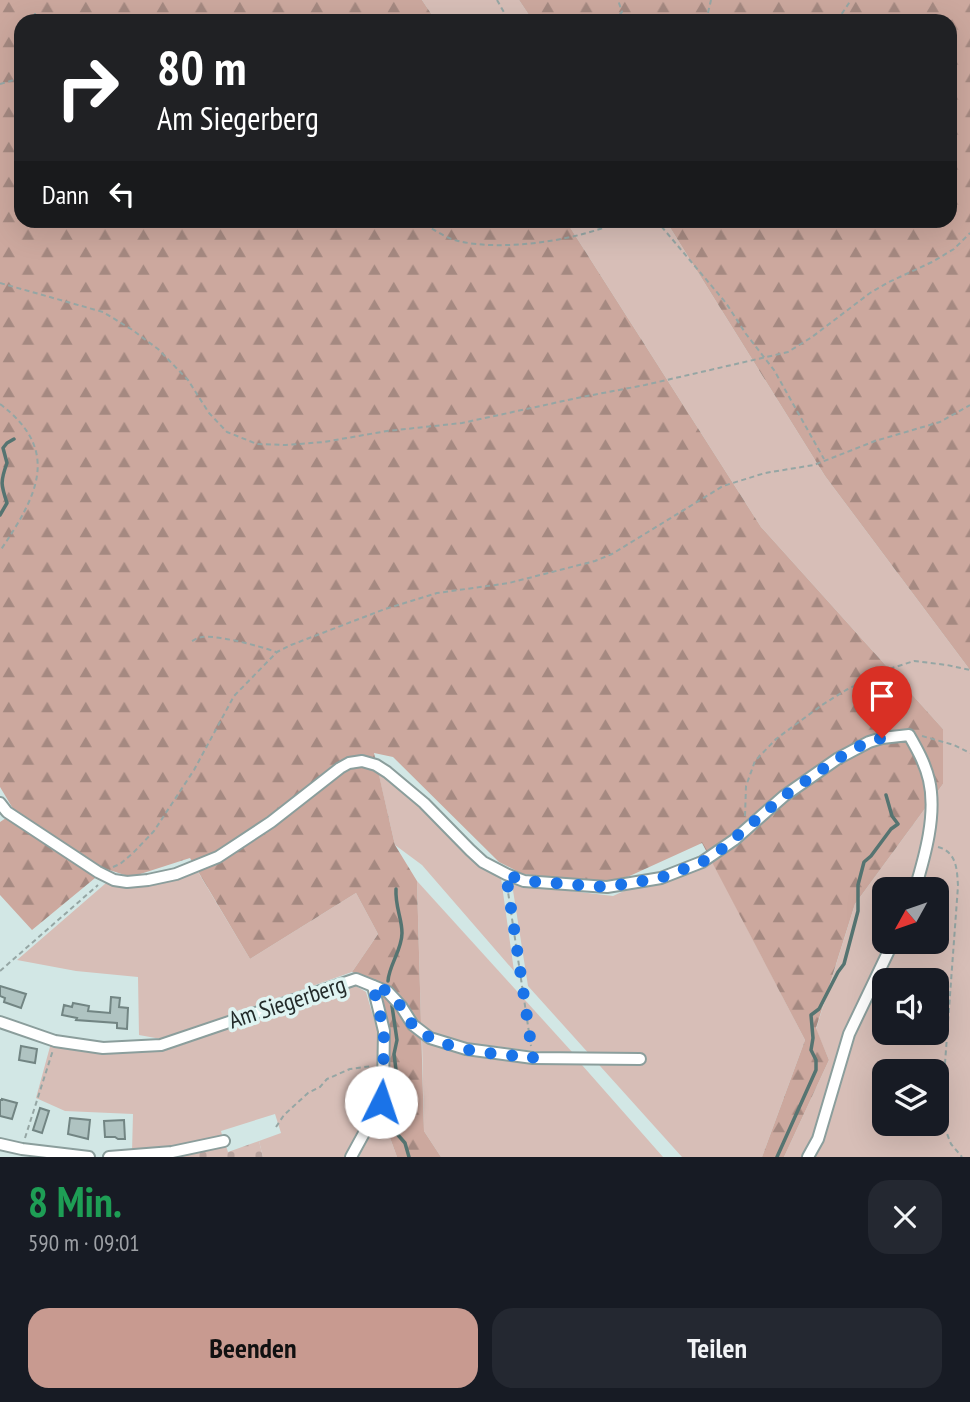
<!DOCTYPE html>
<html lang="de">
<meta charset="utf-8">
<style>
body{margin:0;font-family:"PT Sans Narrow",sans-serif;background:#242831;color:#f1f3f6;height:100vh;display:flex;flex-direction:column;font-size:26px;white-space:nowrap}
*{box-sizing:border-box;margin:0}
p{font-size:23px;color:#9ea1a6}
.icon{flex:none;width:38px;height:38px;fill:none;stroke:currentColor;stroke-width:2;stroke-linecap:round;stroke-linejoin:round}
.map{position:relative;height:1157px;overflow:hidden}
.sheet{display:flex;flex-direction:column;background:#171b24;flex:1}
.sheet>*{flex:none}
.top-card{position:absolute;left:14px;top:14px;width:943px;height:214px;border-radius:21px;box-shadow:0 7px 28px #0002;background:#202124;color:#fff;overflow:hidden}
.needle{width:46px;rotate:230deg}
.controls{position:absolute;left:872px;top:877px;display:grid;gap:14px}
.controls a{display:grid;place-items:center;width:77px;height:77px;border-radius:14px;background:#171b24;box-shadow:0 7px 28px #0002;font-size:35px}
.pin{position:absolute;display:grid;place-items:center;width:60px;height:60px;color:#fff;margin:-72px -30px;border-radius:50% 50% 50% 0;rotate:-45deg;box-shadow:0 0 7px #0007}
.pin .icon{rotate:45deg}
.me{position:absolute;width:77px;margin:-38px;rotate:4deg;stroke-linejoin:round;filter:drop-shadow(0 0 5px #0008)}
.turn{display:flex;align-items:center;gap:24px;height:147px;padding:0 28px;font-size:32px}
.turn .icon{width:91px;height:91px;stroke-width:2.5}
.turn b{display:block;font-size:49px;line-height:60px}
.then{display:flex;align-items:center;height:66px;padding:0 28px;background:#0003;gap:14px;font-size:26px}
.round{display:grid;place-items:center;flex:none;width:74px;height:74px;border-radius:21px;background:#242831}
.summary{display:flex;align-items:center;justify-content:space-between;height:119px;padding:0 28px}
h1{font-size:42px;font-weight:800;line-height:52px;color:#1e9e55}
.primary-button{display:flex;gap:14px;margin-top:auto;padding:14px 28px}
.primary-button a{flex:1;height:80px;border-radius:21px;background:#c89a90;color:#111;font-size:28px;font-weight:800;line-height:80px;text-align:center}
.primary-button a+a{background:#242831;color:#f1f3f6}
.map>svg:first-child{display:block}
</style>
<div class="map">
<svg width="970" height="1157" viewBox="0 0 970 1157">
<defs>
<pattern id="forest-firs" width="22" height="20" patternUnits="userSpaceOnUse" patternTransform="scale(1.75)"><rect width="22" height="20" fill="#cca89e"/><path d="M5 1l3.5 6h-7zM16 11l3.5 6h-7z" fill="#a58981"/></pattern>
<pattern id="cemetery-stones" width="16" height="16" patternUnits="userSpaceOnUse" patternTransform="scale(1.75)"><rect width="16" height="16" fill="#d7beb7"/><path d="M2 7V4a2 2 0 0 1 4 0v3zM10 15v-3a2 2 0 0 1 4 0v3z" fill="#b8a39e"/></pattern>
</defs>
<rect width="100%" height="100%" fill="#d2e7e5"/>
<!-- grass -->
<g fill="#d7beb7" fill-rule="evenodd">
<polygon points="422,0 519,0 533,21 436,21"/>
<path d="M 566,221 L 666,221 L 825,476 L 970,670 L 970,1157 L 784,1157 L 829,1060 L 816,1029 L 855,904 L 943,784 L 943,729 L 761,527 ZM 884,889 L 936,889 L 936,942 L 884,942 ZM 884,980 L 936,980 L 936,1032 L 884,1032 ZM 884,1071 L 936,1071 L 936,1124 L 884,1124 Z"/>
<polygon points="377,767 389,773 492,872 501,878 514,971 422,865 395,845"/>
<polygon points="708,853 805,1040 762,1157 682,1157 528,986 512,884 613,896"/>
<polygon points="198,872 250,959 356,893 378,934 352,972 161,1039 139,1035 138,977 76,971 17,960 106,883 127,888 178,879"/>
<polygon points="417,881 573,1053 542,1052 469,1043 432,1033 421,1024"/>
<polygon points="354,985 366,992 378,1033 376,1101 346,1157 263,1157 259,1141 281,1133 275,1114 221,1131 222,1135 170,1147 132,1152 133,1114 65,1111 36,1098 51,1043 101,1054 164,1051"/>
<polygon points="422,1040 465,1056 582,1065 663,1157 441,1157 424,1131"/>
<polygon points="381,1113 397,1157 359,1157"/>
</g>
<!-- forest -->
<g fill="url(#forest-firs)">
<polygon points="0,0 422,0 436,21 21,21 21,220 566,221 761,527 943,729 943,784 855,904 816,1028 829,1060 784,1157 762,1157 805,1040 702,843 612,884 523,874 499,862 393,757 374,753 395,845 417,881 424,1131 441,1157 397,1157 381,1113 389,1088 380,985 352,972 378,934 356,893 250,959 190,858 131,877 106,869 32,930 0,895 0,822 15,812 0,787"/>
<polygon points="519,0 970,0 970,670 825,476 666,221 950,220 950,21 533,21"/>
</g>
<!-- cemetery -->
<polygon fill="url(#cemetery-stones)" points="259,1141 263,1157 179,1157 226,1146 228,1152"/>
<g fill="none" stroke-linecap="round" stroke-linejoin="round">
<!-- stream -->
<g stroke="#557471" stroke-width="3.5">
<path d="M 0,515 L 7,503 C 1,485 0,482 7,463 L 3,448 L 7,443 L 14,439"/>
<path d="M 388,981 C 389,965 402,950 402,933 C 402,918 395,907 396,889"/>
<polyline points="392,1006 397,1040 394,1054 396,1070 401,1080 402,1088 392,1103 398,1135 405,1143 409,1157"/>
<polyline points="777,1157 816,1070 816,1060 811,1050 813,1038 811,1015 819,1009 838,972 844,964 858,911 858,885 864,862 871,856 891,829 898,824 892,816 886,795"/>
</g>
</g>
<!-- building -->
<g fill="#afc3c1" stroke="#728583" stroke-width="2">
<polygon points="0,986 26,994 21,1008 4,1002 5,998 0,996"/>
<polygon points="111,997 120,998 119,1007 128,1008 127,1029 117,1028 117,1023 76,1020 77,1018 62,1015 64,1005 72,1007 73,1003 89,1006 88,1011 110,1013"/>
<polygon points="21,1046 37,1049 35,1063 19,1060"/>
<polygon points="2,1099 17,1103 12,1119 0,1116 0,1100 2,1100"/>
<polygon points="40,1108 49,1111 42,1133 33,1130"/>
<polygon points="70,1118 90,1120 88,1139 68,1134"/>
<polygon points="124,1120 125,1139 118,1139 115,1137 105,1137 104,1121"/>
</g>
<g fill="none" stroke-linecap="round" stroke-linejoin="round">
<!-- minor casing -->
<g stroke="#8b9e9c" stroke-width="14">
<g id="minor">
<path d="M 0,803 L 7,812 L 98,872 L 114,880 L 127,882 L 148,880 L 176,874 L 218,857 L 271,822 L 340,768 L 349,763 L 362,761 L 376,765 L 387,772 L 424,803 L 470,850 L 483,862 L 506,874 L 524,881 L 607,887 L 661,878 L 702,862 L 734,840 L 784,796 L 837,759 L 869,742 L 882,738 L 909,735 C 917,749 925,763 929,780 C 937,814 925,856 915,889"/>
<polyline points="0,1022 55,1041 103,1048 161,1045 356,979 388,992 401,1006 413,1025 430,1038 466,1049 533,1058 640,1059"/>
<polyline points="0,1144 22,1149 89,1157"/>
<polyline points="109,1157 172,1152 224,1141"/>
<polyline points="351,1157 381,1102 383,1087 384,1031 373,986"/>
<polyline points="808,1157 818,1139 849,1034 893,942"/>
</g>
</g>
<!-- path -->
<g stroke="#95a6a4" stroke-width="2" stroke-dasharray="5 3.5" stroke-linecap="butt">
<polyline points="497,0 509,21"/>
<polyline points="35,13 35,21"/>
<polyline points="614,21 622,12 618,0"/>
<polyline points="706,21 711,0"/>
<polyline points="837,21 851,0"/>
<polyline points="0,84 21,78"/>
<path d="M 408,220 C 415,223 422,224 429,227 C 438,232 448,239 458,241 C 505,252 580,240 623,220"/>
<polyline points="656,220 726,303 746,334 774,370 824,459"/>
<polyline points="0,283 103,312 131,329 158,349 188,380 209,413 227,432 257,444 286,445 324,442 387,431 462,423 582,397 645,385 788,352 812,337 870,293 889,282 932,262 954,249 970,233"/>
<path d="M 0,404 C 62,451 37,496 0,551"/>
<path d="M 192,641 C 196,639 197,638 202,637 C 218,635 260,646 276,652"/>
<polyline points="922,736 954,745 970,753"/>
<polyline points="745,816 746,786 755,761 776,739 822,705 846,690 886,670 914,661 947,665 970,670"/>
<path d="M 938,847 C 957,852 957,870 958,886 L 941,1118 L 951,1144 L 962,1157"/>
<polyline points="113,867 120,864 133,853 154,831 194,770 234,696 277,652 291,645 385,609 437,593 509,583 595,561 612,554 723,486 765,473 814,465 875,441 940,422 970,405"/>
<polyline points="507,885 531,1046"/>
<polyline points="0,971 98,885"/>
<polyline points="276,1127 284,1115 308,1093 320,1087 327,1079 350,1069 372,1066"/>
<polyline points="25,1138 53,1050"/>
</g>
<!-- minor -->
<use href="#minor" stroke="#fff" stroke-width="10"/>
</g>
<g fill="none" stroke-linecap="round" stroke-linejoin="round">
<!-- route -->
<path stroke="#1a73e8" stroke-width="12" stroke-dasharray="0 21.6" d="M 381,1102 L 383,1087 L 384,1031 L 373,986 C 377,988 384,989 388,992 C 400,1000 404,1016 414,1026 C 442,1053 497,1053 533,1058 L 506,874 L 524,881 L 607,887 L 660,878 L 702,862 L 717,853 L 784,796 L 837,759 L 869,741 L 882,738"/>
</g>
<g text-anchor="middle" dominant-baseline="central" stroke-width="7" stroke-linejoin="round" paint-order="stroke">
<!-- street labels -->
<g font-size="24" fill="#232b2a" stroke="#dff4f2">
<text transform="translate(287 1002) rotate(-18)">Am Siegerberg</text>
</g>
</g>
</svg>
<div class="controls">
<a><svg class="needle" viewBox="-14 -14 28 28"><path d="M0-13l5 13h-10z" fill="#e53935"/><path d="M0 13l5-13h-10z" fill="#9ea1a6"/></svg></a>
<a><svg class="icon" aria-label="sound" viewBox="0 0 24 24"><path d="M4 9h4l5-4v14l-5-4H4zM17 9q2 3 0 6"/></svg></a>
<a><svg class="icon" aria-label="layers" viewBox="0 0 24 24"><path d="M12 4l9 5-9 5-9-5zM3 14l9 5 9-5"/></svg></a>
</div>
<div class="pin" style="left:882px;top:738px;background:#d93025"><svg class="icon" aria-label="arrive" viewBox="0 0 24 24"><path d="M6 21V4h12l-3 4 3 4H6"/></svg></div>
<svg class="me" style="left:381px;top:1102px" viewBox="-20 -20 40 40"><circle r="19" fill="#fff"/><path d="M0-13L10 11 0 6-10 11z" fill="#1a73e8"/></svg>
<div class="top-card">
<div class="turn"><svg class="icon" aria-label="right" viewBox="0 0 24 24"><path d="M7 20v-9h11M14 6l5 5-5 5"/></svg><div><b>80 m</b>Am Siegerberg</div></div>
<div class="then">Dann<svg class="icon" aria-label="left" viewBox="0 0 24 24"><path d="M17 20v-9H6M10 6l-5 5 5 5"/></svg></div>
</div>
</div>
<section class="sheet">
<div class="summary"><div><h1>8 Min.</h1><p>590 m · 09:01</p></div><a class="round"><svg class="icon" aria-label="close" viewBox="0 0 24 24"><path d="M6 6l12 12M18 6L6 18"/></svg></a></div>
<div class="primary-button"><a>Beenden</a><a>Teilen</a></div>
</section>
